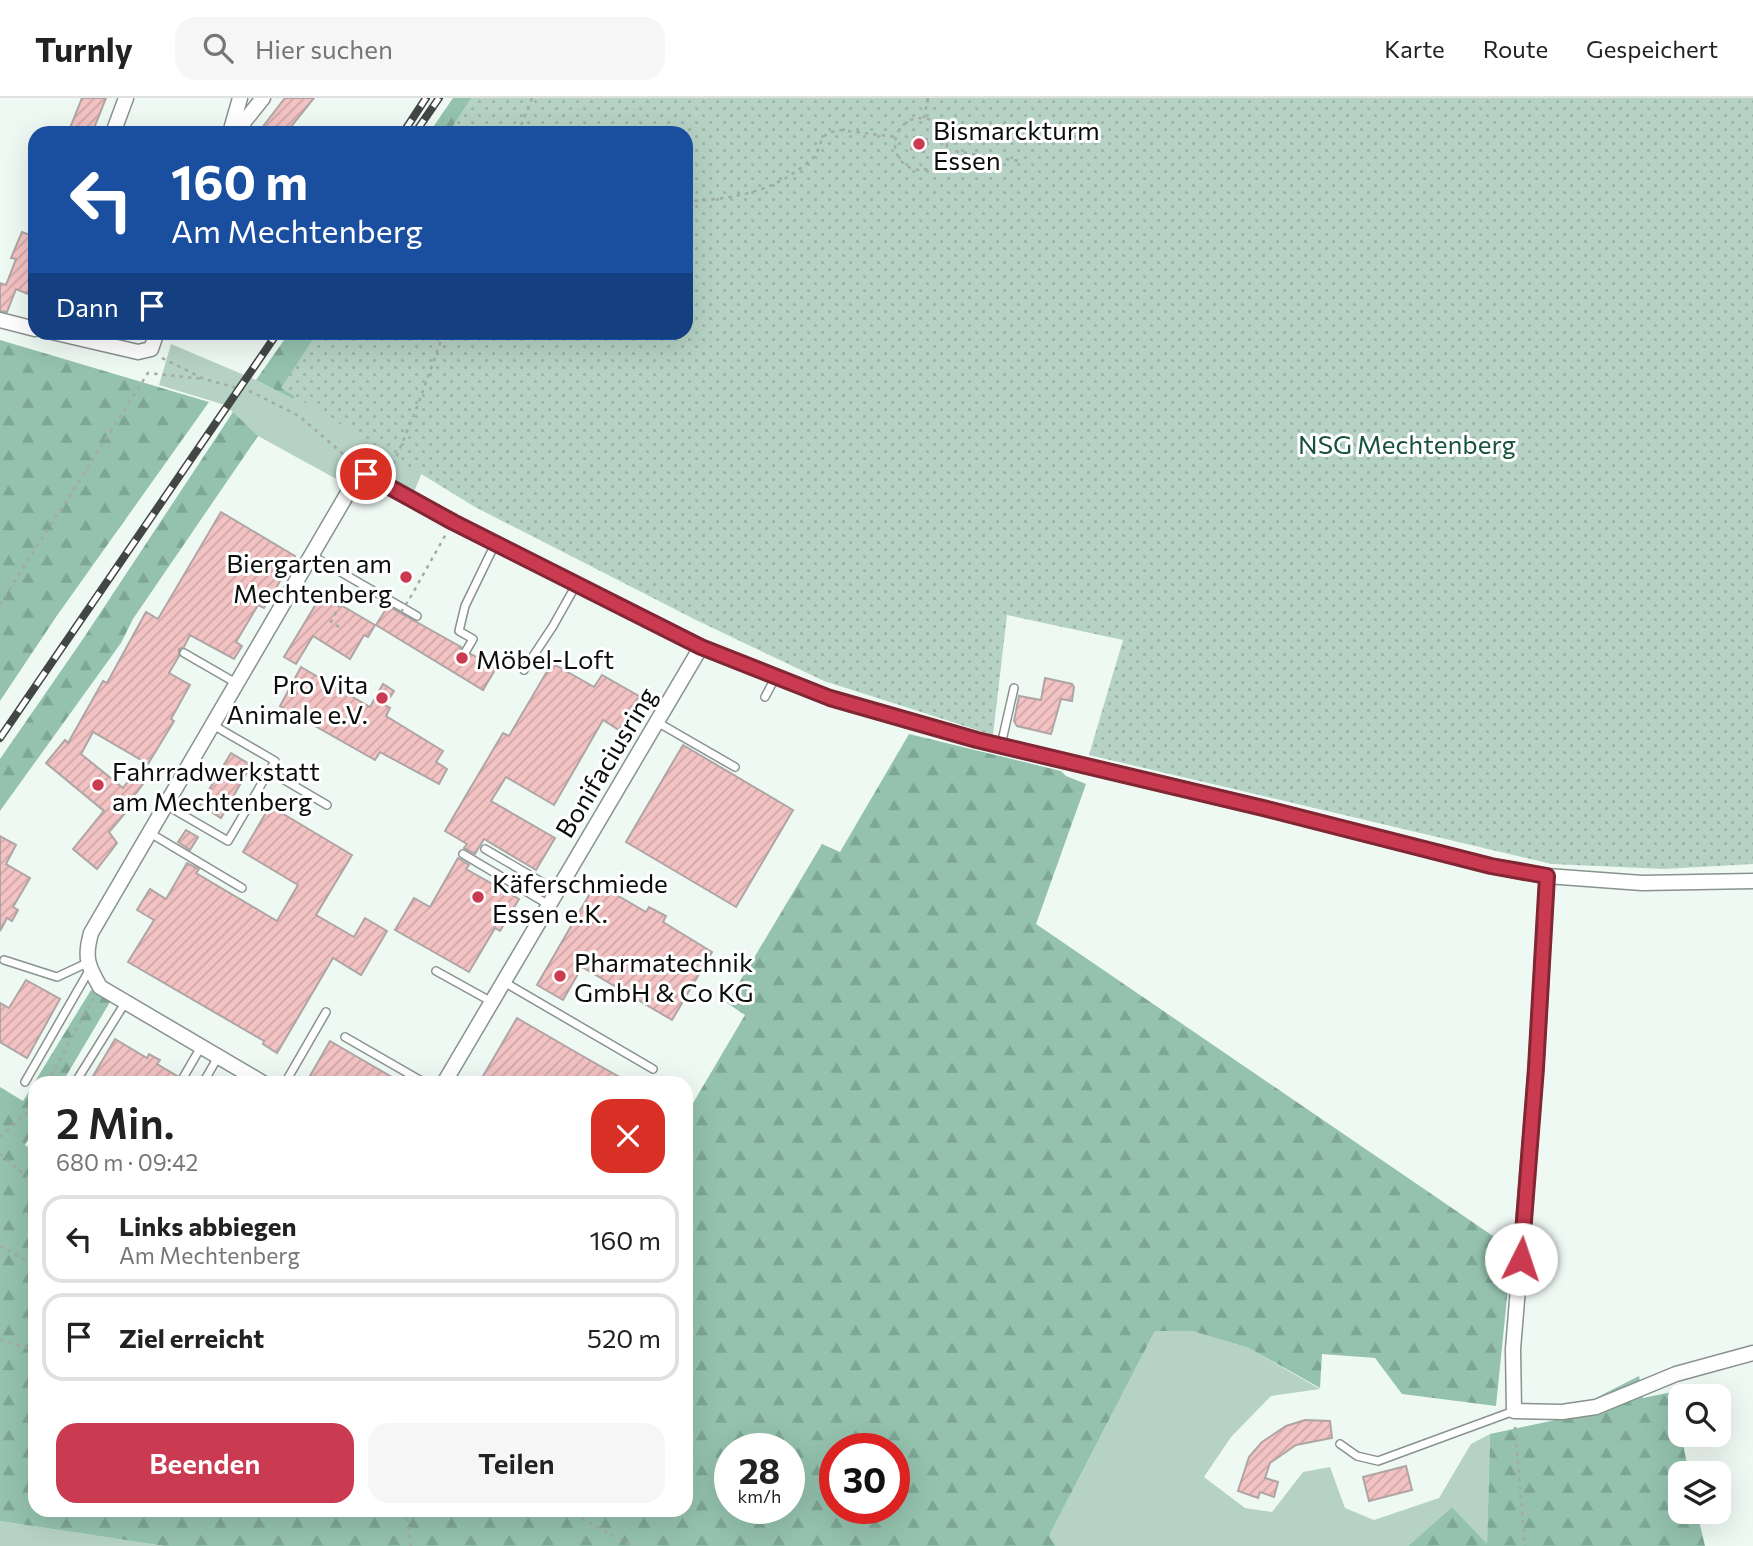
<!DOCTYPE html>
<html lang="de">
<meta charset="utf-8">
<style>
body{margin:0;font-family:Commissioner,sans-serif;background:#f6f6f6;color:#222;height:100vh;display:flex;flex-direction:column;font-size:26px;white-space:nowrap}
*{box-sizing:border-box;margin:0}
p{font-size:23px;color:#767676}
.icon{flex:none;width:38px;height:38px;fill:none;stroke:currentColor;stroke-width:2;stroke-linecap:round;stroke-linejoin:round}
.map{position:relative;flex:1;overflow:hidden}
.details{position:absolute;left:28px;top:978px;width:665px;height:441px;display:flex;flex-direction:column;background:#fff;border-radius:21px;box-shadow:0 7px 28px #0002}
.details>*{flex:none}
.hud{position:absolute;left:28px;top:28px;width:665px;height:214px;border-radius:21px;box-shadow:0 7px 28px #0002;background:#1a4fa0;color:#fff;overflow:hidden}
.controls{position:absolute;left:1668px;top:1286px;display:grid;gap:14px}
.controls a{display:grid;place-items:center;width:63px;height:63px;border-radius:14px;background:#fff;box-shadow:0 7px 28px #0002;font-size:35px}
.speed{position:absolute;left:714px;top:1335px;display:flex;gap:14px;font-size:35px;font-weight:700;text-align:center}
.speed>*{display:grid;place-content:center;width:91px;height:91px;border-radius:50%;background:#fff;box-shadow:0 7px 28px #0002;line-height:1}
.speed small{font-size:18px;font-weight:400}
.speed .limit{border:10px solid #d22;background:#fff;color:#111}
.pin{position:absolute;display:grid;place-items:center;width:60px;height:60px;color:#fff;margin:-30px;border:4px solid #fff;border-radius:50%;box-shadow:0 2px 7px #0007}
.me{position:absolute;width:77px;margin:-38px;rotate:4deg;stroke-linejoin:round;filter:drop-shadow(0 0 5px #0008)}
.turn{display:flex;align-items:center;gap:24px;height:147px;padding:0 28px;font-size:32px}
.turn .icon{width:91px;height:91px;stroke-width:2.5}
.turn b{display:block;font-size:49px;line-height:60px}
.then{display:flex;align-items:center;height:66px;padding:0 28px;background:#0003;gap:14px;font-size:26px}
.round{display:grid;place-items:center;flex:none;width:74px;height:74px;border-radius:21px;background:#f6f6f6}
.headline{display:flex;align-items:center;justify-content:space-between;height:119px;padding:0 28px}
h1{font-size:42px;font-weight:600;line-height:52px}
.button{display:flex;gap:14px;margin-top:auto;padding:14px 28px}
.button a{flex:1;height:80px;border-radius:21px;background:#ca3a50;color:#fff;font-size:28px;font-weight:600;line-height:80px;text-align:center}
.button a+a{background:#f6f6f6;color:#222}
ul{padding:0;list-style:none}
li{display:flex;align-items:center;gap:21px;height:88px;margin:0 14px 10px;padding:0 14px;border:4px solid #e0e0e0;border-radius:21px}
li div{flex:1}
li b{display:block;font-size:26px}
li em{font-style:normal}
header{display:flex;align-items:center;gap:42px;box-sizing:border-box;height:98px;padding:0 35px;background:#fff;border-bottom:2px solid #e0e0e0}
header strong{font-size:33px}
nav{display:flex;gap:38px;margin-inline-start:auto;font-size:24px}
.search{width:490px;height:63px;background:#f6f6f6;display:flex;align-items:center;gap:18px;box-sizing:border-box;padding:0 24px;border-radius:21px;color:#767676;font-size:26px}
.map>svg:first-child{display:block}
</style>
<header>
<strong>Turnly</strong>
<div class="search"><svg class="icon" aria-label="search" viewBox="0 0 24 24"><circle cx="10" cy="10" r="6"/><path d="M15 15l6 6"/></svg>Hier suchen</div>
<nav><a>Karte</a><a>Route</a><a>Gespeichert</a></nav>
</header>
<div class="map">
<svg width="1753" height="1448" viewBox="0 0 1753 1448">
<defs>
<pattern id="forest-firs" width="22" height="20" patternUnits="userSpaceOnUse" patternTransform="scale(1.75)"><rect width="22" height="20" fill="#94c2ae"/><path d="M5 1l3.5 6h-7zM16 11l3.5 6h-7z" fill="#7ea694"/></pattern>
<pattern id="park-dots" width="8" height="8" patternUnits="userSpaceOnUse" patternTransform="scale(1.75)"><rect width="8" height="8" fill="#b6d2c5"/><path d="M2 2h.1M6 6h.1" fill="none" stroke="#9bb3a8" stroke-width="1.8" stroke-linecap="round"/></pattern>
<pattern id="building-hatch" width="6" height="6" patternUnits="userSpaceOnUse" patternTransform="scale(1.75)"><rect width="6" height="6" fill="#f3c2c3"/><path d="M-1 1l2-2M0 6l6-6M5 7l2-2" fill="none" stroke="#cfa6a6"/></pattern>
</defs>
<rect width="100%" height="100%" fill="#eff9f4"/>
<!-- grass -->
<g fill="#b6d2c5">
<polygon points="171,246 256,282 293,301 317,279 423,372 411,401 365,375 344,374 340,383 258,338 225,307 159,287"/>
<polygon points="1155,1233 1192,1233 1249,1250 1320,1291 1271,1298 1231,1339 1204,1379 1245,1410 1272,1414 1303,1374 1330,1369 1345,1410 1374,1422 1439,1400 1471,1346 1490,1336 1487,1447 1452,1409 1408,1448 1056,1448 1049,1438"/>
<polygon points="0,1423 164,1448 0,1448"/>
</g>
<!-- forest -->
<g fill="url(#forest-firs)" fill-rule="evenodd">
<polygon points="453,0 481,0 458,35 429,35"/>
<polygon points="289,235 345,235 317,279 293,301 256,282"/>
<polygon points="0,242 209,304 56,519 0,603"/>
<polygon points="233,314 258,338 133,521 121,545 0,713 0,661 83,541"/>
<path d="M 909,636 L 1061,673 L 1066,678 L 1086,686 L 1036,826 L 1512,1151 L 1496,1308 L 1402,1296 L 1375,1260 L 1322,1256 L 1320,1290 L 1249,1250 L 1192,1233 L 1155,1233 L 1049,1438 L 1056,1448 L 164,1448 L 0,1423 L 0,989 L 23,1003 L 91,892 L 110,904 L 62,985 L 35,985 L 35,1030 L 25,1047 L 35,1054 L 35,1412 L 686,1412 L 686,1017 L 745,917 L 727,905 L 822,746 L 840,754 ZM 789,1351 L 789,1410 L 730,1410 L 730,1351 ZM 894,1351 L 894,1410 L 835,1410 L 835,1351 Z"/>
<polygon points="1639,1278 1643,1300 1672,1294 1689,1375 1680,1376 1680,1414 1697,1414 1705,1448 1408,1448 1452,1409 1487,1446 1490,1336 1583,1316 1586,1305"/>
</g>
<!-- park -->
<polygon fill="url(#park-dots)" points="471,0 1753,0 1753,766 1664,771 1552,766 1089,657 1123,542 1007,517 993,637 824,583 698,523 475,409 281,290 317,235 686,234 686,35 448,35"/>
<!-- building -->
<g fill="url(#building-hatch)" stroke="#afa5a5" stroke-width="2">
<polygon points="82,0 106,0 92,35 68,35"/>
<polygon points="285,0 314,0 286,35 258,35"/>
<polygon points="914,39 927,41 924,54 911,51"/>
<polygon points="22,134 35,139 35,178 28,196 16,191 7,214 0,213 0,185 6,187 16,161 11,160"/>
<polygon points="221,414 295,458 264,510 258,507 236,544 242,548 234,561 190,537 184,549 179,551 179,558 169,575 190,587 171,621 174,623 148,666 93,634 81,656 123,690 135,674 146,682 134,698 137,701 109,734 117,745 97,771 73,751 104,713 46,665 65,642 68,645 103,583 107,585 146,514 158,521"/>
<polygon points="322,496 375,527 368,539 364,537 350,561 313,538 296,566 284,559"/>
<polygon points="388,508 461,549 460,555 464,559 471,556 496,570 483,592 376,527"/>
<polygon points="552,565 594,589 602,577 639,598 619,632 603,622 554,707 506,679 491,703 555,740 536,772 484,741 475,756 464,750 467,746 445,733 503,635 509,638"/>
<polygon points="301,569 370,609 383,586 394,593 385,607 390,610 386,618 443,653 436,664 447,671 439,686 380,654 375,662 280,608"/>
<polygon points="1045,580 1072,586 1074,589 1072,603 1061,601 1051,636 1017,628 1014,623 1019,598 1041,602"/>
<polygon points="683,647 793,712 736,809 626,744"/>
<polygon points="231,655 251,667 221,720 200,707"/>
<polygon points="270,708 352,757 316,817 354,839 365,820 387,833 361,877 333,860 277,955 263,946 264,943 128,864 154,822 137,812 150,791 166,801 187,765 199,771 196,775 277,823 298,787 243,754"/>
<polygon points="186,732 198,739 190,752 178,744"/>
<polygon points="0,738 16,747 6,766 30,780 13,809 18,812 12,823 7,820 0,833"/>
<polygon points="458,760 469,767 466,771 519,801 500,833 495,830 469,874 395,832 414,800 430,809"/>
<polygon points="596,785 646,814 649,809 666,818 663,824 712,854 672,922 582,869 563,902 537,887"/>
<polygon points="26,882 60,901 27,960 0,944 0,905 9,910"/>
<polygon points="517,920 579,956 630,985 479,985"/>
<polygon points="115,941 147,960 149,956 160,962 157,966 177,978 174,985 89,985"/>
<polygon points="330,943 402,985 322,985 310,978"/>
<polygon points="1305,1322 1330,1323 1332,1340 1296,1347 1270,1365 1265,1380 1278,1384 1274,1399 1260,1394 1258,1400 1238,1393 1249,1359 1262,1344 1286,1328"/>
<polygon points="1406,1368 1412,1392 1369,1403 1363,1379"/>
</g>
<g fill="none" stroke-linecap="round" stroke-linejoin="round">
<!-- lane casing -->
<g stroke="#89928e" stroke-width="10">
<g id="lane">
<polyline points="311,457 417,518"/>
<polyline points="466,553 473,541 459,533 465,508 495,446"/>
<polyline points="184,555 236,585"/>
<polyline points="524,572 553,528 576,487"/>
<polyline points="765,599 775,580"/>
<polyline points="657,624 735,669"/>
<polyline points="1001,647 1014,590"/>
<polyline points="269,673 327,707"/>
<polyline points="166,707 228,743 275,663 213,627"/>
<polyline points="150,735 242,790"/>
<polyline points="485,751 557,793"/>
<polyline points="463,756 549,807"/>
<polyline points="4,862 57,879 87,865"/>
<polyline points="436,873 492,904"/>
<polyline points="504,884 653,971"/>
<polyline points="345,939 425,985"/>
<polyline points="25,984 90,871"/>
<polyline points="75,985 125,905"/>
<polyline points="180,985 201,949"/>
<polyline points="203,985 218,959"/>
<polyline points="285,985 326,914"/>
<polyline points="1340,1346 1357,1358 1378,1363 1514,1313"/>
</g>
</g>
<!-- street casing -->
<g stroke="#89928e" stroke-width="17">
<g id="street">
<polyline points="113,35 126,0"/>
<polyline points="230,35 240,0"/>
<polyline points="235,35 263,0"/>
<polyline points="0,222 35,231"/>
<polyline points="52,234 138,254 151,251 157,234"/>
<polyline points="1547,778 1536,970 1513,1251 1514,1313 1562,1314 1596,1309 1676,1276 1753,1255"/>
<path d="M 263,985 L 100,889 C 88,868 84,860 91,835 L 353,386 L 366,376 L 453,424 L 701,549 L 830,600 L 977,642 L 1263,710 L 1491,768 L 1547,778 L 1642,785 L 1753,783"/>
<polyline points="444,985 701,549"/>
</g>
</g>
<!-- path -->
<g stroke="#a3aba7" stroke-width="2.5" stroke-dasharray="3.5 5" stroke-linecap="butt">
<circle cx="921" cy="46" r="26"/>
<polyline points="924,20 928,0"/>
<polyline points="518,35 532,0"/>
<polyline points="947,52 1019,63"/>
<path d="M 686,103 C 722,102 765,96 795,74 C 801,70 812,62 816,56 C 824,42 818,36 840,32 L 895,39"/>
<polyline points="162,260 204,281 252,294 299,318 356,367"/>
<polyline points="390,374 416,312 444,234"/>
<polyline points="410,500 446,436"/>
<polyline points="0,506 148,275 204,281"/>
<polyline points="339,529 331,524 347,492"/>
<polyline points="47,985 93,901"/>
<polyline points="0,1039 26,1016 35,1004"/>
<polyline points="0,1056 35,1085"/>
<polyline points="0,1148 35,1167"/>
<polyline points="0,1241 35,1253"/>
<polyline points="1515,1329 1525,1448"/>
<polyline points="406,1412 411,1448"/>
<polyline points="567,1412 632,1448"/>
</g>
<!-- lane -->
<use href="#lane" stroke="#fff" stroke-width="7"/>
<!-- street -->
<use href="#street" stroke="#fff" stroke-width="14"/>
<!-- rail casing -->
<g stroke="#424745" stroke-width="8">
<g id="rail">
<polyline points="403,35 426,0"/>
<polyline points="415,35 439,0"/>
<polyline points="0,640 278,234"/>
</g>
</g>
<!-- rail -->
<use href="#rail" stroke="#fff" stroke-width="5" stroke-dasharray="16" stroke-linecap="butt"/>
<!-- path-bridge -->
<polyline stroke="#a3aba7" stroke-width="2.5" stroke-dasharray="3.5 5" stroke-linecap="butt" points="401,514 408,503"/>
</g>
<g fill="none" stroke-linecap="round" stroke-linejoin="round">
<!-- route casing -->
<g stroke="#832634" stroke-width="18">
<polyline id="route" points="366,376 453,424 701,549 830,600 977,642 1263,710 1491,768 1547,778 1536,970 1521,1161"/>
</g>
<!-- route -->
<use href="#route" stroke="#ca3a50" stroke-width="12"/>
</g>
<!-- markers -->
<g fill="#ca3a50" stroke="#fff" stroke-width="2.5">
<circle cx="919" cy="46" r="7"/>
<circle cx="406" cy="479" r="7"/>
<circle cx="462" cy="560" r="7"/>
<circle cx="382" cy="600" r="7"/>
<circle cx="98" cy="687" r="7"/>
<circle cx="478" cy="799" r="7"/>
<circle cx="560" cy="878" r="7"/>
</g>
<g text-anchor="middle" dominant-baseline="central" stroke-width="6" stroke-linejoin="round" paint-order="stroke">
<!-- poi labels -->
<g font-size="26" fill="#0b0e0d" stroke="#fff" text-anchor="start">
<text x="933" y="31">Bismarckturm<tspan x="933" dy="30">Essen</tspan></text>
<text x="392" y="464" text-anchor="end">Biergarten am<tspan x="392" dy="30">Mechtenberg</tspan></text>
<text x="476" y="560">Möbel-Loft</text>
<text x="368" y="585" text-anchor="end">Pro Vita<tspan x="368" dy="30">Animale e.V.</tspan></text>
<text x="112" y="672">Fahrradwerkstatt<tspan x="112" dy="30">am Mechtenberg</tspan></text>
<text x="492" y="784">Käferschmiede<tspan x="492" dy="30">Essen e.K.</tspan></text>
<text x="574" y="863">Pharmatechnik<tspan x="574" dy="30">GmbH &amp; Co KG</tspan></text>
</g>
<!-- park labels -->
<g font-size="26" fill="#18523e" stroke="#fff">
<text x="1407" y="345">NSG Mechtenberg</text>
</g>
<!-- street labels -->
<g font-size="26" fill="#0b0e0d" stroke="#fff">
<text transform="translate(605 664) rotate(-59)">Bonifaciusring</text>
</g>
</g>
</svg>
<div class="controls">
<a><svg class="icon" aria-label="search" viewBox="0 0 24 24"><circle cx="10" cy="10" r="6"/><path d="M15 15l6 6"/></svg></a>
<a><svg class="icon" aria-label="layers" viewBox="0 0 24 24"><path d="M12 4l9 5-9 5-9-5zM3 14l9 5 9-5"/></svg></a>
</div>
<div class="speed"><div>28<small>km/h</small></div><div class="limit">30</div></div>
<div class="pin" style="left:366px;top:376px;background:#d93025"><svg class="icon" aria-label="arrive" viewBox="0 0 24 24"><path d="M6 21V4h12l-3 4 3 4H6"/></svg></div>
<svg class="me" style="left:1521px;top:1161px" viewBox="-20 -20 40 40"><circle r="19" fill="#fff"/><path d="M0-13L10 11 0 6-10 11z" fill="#ca3a50"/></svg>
<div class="hud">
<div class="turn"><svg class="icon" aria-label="left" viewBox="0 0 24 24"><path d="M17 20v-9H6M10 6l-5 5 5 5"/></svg><div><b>160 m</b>Am Mechtenberg</div></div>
<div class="then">Dann<svg class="icon" aria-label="arrive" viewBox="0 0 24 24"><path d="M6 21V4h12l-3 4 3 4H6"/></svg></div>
</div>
<section class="details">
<div class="headline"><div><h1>2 Min.</h1><p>680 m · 09:42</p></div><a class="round" style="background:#d93025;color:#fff"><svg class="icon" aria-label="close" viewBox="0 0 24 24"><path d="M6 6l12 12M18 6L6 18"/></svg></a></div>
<ul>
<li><svg class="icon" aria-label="left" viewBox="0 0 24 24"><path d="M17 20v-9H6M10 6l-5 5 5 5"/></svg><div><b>Links abbiegen</b><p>Am Mechtenberg</p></div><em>160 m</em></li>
<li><svg class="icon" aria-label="arrive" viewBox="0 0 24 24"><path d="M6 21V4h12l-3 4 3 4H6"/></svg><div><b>Ziel erreicht</b></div><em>520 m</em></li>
</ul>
<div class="button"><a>Beenden</a><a>Teilen</a></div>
</section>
</div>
